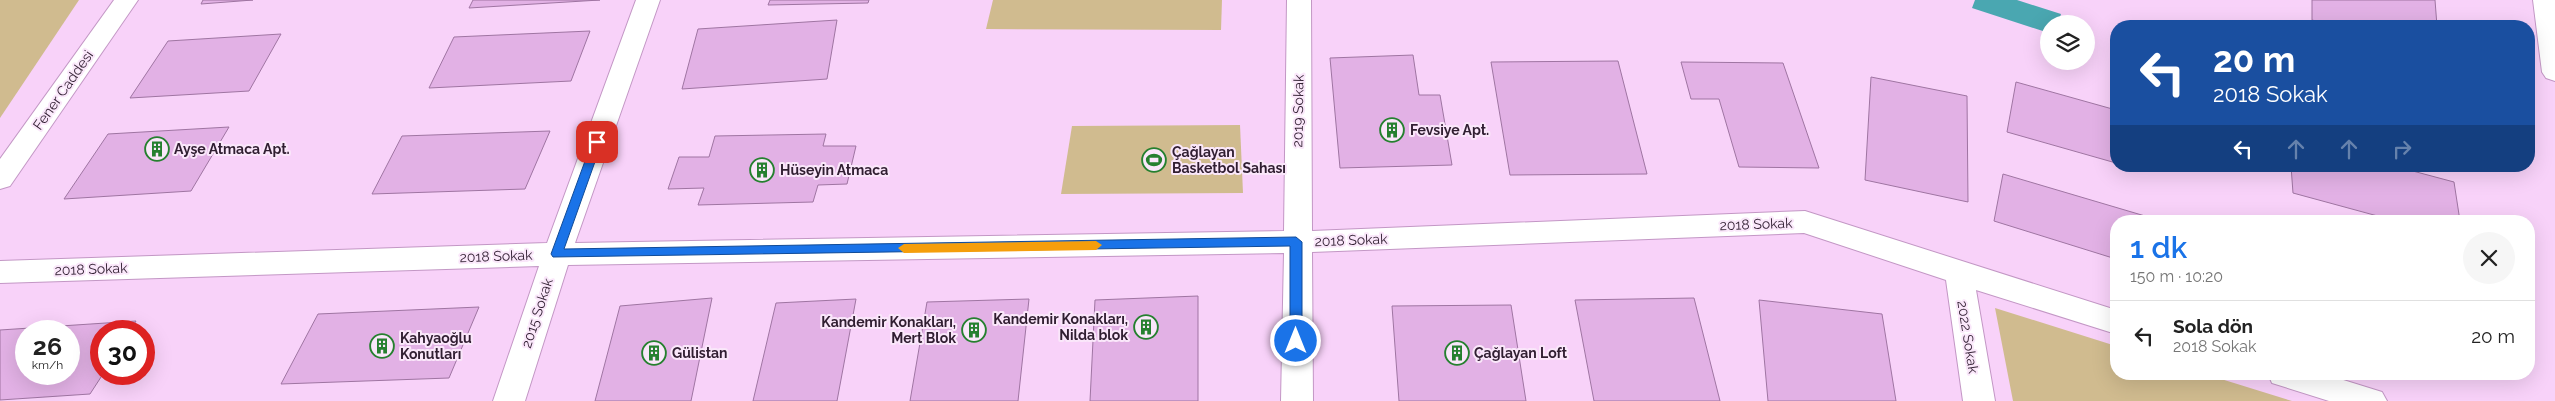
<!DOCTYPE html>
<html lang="tr">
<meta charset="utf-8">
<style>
body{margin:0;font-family:Raleway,sans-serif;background:#f6f6f6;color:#222;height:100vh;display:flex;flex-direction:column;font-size:19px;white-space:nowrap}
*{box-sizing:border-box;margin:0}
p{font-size:16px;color:#767676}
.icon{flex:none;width:28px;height:28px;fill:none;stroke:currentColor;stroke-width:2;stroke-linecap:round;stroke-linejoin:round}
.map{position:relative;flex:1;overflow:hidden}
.sheet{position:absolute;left:2110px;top:215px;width:425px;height:165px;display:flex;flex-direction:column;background:#fff;border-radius:20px;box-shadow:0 5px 20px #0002}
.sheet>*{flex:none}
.top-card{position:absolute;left:2110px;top:20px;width:425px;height:152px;border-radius:20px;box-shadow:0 5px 20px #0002;background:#1a4fa0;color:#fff;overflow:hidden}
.tools{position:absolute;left:2040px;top:15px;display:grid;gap:10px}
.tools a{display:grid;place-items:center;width:55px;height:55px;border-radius:50%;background:#fff;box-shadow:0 5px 20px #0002;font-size:25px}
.speed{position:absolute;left:15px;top:320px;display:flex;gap:10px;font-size:25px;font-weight:700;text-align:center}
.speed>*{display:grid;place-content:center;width:65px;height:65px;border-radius:50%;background:#fff;box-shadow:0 5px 20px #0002;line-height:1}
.speed small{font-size:12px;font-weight:400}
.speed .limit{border:8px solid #d22;background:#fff;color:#111}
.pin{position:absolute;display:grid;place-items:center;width:42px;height:42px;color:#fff;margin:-21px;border-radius:10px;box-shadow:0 2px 8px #0006}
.me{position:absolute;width:55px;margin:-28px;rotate:0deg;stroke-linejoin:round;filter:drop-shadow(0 0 4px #0008)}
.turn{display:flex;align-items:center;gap:18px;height:105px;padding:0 20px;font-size:22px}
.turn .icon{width:65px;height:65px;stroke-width:2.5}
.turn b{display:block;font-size:35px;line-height:42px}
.lanes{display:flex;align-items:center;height:48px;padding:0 20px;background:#0003;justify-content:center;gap:25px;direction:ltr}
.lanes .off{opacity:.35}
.round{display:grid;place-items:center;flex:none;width:52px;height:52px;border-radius:26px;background:#f6f6f6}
.headline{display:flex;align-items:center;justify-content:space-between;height:85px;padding:0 20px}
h1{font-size:30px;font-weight:600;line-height:38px;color:#1a73e8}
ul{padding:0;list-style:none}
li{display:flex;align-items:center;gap:15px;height:70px;padding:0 20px;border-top:1px solid #e0e0e0}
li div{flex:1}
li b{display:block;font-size:19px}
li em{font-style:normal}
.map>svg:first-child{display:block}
</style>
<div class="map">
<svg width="2555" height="401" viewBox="0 0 2555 401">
<rect width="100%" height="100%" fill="#f8d2f9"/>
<!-- green -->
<g fill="#d0bb8f">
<polygon points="0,0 79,0 0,118"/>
<polygon points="993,0 1222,0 1221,30 986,29"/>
<polygon points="1240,125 1243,193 1061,194 1072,126"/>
<polygon points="1995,308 2116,346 2116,374 2205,374 2292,401 2013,401"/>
</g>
<!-- water -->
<polygon fill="#4aa7b1" points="1975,0 2017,0 2061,14 2058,24 2049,24 2049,33 1972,8"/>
<!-- building -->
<g fill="#e2b1e5" stroke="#9f75a2" fill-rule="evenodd">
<polygon points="203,0 253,0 201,4"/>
<polygon points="473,0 600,0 469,8"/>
<polygon points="770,0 869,0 868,3 768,5"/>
<polygon points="2312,0 2435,0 2437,26 2336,26 2312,20"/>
<polygon points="837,20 827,79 682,89 698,29"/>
<polygon points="590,31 571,81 429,88 454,37"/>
<polygon points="281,34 249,91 130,98 168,41"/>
<polygon points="1413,55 1419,95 1440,95 1452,165 1340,168 1330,58"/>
<polygon points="1618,61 1647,174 1510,175 1491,62"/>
<polygon points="1681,62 1783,63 1819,168 1739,167 1719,99 1691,99"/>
<polygon points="1871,77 1967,96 1968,202 1865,180"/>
<polygon points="2016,82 2116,110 2116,163 2007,132"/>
<polygon points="229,127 191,191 64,199 108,134"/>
<polygon points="550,131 525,189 372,194 402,136"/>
<polygon points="826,134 823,146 856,146 847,184 818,185 813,202 698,205 704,188 668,189 679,157 709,157 715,136"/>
<polygon points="2291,166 2394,166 2454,182 2460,221 2396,221 2293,193"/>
<polygon points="2003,174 2162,221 2116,221 2116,259 1994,221"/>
<polygon points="1198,296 1198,401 1090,401 1095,300"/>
<polygon points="712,298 691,401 595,401 620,306"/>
<polygon points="1694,298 1720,401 1594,401 1575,300"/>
<polygon points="856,299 837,401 753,401 776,303"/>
<polygon points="1029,299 1018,401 910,401 927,302"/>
<polygon points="1759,300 1882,314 1896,401 1768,401"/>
<polygon points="1511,305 1526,401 1399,401 1392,306"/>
<polygon points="479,307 449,378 281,384 318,314"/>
<path d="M 136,321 L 130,331 L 101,331 L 103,374 L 90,394 L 0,400 L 0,330 ZM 26,331 L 69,331 L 69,374 L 26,374 Z"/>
</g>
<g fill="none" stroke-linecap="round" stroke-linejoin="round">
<!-- minor casing -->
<g stroke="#c397c5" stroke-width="2">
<g id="minor">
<polygon points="114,0 138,0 10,186 0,189 0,159"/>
<polygon points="636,0 660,0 575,243 1284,231 1287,0 1311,0 1312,231 1805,211 2116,310 2116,334 1976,290 1995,401 1963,401 1946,280 1804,233 1312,252 1313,401 1281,401 1284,253 568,265 525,401 493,401 539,266 0,283 0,261 547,243"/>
<polygon points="2533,0 2555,0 2555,81 2546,78 2542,72"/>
<polygon points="2268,374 2324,374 2382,392 2387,401 2329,401 2272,383"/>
</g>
</g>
<!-- minor -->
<use href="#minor" fill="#fff" fill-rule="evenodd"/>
</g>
<!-- route -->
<polygon fill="#1a73e8" stroke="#114b97" points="597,138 602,142 564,249 1296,237 1302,242 1302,341 1296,346 1290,341 1290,246 553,257 551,254 592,142"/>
<!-- slow -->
<polygon fill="#f59e0b" points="1096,241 1102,245 1096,250 904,253 898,248 904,244"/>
<!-- icons -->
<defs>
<g id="building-ring" transform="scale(1.25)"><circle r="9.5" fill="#fae7fa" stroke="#25802f" stroke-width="1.5"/><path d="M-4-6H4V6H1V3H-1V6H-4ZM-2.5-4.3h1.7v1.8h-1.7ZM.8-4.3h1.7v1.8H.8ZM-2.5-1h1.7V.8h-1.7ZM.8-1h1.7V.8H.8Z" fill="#25802f"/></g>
<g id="stadium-ring" transform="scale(1.25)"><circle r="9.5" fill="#fae7fa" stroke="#25802f" stroke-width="1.5"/><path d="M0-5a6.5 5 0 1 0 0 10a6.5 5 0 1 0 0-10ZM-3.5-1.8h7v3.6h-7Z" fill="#25802f"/></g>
</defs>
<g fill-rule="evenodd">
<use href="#building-ring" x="1392" y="130"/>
<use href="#building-ring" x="157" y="149"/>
<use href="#stadium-ring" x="1154" y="160"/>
<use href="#building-ring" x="762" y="170"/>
<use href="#building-ring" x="1146" y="327"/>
<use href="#building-ring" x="974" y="330"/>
<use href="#building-ring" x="382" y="346"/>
<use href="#building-ring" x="654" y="353"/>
<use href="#building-ring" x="1457" y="353"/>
</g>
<g text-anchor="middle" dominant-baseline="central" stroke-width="4" stroke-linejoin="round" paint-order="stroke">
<!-- street labels -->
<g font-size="14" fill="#301e31" stroke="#fae7fa">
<text transform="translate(63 90) rotate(-55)">Fener Caddesi</text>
<text transform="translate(1298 111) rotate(-89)">2019 Sokak</text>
<text transform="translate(1756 224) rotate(-2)">2018 Sokak</text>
<text transform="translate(1351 240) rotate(-2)">2018 Sokak</text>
<text transform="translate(496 256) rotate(-2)">2018 Sokak</text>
<text transform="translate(91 269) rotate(-2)">2018 Sokak</text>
<text transform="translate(537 313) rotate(-72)">2015 Sokak</text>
<text transform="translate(1968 337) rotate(81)">2022 Sokak</text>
</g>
<!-- poi labels -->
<g font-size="14" font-weight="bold" fill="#301e31" stroke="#fae7fa" text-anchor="start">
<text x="1410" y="130">Fevsiye Apt.</text>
<text x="174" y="149">Ayşe Atmaca Apt.</text>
<text x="1172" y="152">Çağlayan<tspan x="1172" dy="16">Basketbol Sahası</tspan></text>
<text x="780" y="170">Hüseyin Atmaca</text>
<text x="1128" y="319" text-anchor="end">Kandemir Konakları,<tspan x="1128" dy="16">Nilda blok</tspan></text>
<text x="956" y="322" text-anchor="end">Kandemir Konakları,<tspan x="956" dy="16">Mert Blok</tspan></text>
<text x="400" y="338">Kahyaoğlu<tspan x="400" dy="16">Konutları</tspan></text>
<text x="672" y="353">Gülistan</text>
<text x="1474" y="353">Çağlayan Loft</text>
</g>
</g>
</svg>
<div class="tools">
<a><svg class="icon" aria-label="layers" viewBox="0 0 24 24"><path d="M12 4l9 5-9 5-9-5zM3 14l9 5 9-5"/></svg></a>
</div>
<div class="speed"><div>26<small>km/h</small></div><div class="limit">30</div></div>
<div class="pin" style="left:597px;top:142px;background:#d93025"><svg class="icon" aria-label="arrive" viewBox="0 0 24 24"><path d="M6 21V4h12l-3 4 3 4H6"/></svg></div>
<svg class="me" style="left:1296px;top:341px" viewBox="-20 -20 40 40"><circle r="17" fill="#1a73e8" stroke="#fff" stroke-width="3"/><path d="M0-11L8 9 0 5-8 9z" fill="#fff"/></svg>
<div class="top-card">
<div class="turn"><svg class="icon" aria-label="left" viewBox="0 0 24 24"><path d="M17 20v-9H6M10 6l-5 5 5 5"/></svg><div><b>20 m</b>2018 Sokak</div></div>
<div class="lanes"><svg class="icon" aria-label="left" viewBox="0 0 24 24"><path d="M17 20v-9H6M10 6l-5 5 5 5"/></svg><svg class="icon off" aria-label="ahead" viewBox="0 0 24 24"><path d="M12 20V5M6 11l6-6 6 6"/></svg><svg class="icon off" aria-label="ahead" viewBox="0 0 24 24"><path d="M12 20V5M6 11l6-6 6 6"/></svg><svg class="icon off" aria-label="right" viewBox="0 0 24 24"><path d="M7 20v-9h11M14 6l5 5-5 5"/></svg></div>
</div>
<section class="sheet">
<div class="headline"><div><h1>1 dk</h1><p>150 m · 10:20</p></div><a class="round"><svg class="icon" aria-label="close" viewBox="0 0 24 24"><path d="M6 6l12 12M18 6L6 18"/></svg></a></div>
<ul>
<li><svg class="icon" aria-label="left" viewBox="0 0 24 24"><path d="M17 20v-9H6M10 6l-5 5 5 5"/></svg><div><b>Sola dön</b><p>2018 Sokak</p></div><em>20 m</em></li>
</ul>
</section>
</div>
